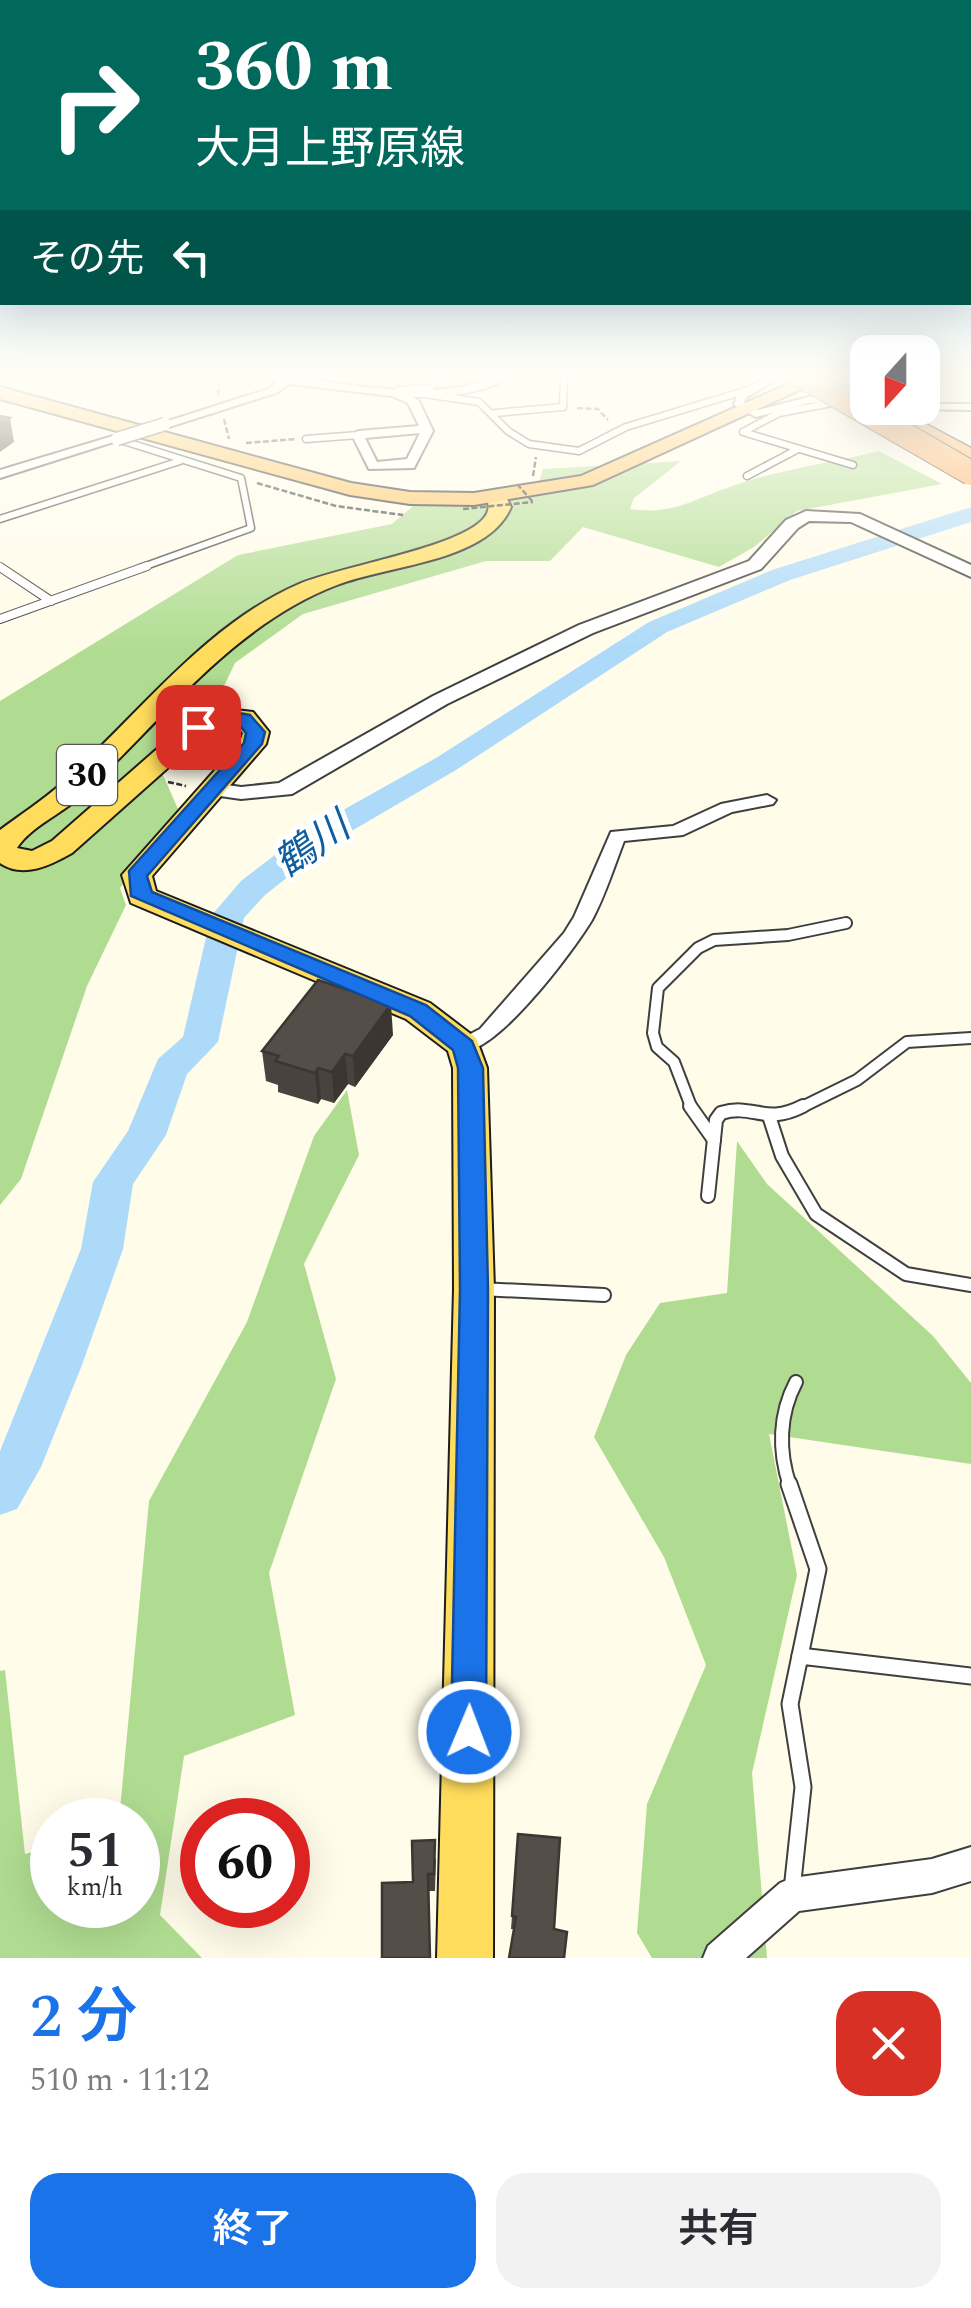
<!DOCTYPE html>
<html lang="ja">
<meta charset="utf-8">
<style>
body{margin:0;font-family:Spectral,"Noto Sans JP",serif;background:#f2f2f3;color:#2b2b33;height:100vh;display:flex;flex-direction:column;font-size:38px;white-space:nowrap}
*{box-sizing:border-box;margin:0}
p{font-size:32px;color:#7c7c81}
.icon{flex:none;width:55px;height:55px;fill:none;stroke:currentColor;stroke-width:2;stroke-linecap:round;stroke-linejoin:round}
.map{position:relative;height:1958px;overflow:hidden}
.panel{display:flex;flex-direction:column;background:#fff;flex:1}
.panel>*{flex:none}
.banner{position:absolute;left:0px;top:0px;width:972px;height:305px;box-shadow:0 10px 40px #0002;background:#00695c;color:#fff;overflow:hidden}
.needle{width:65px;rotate:201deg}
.controls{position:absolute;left:850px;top:335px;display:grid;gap:20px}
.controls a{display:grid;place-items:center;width:90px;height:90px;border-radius:20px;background:#fff;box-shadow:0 10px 40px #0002;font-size:50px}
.speed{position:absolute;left:30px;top:1798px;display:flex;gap:20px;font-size:50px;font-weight:700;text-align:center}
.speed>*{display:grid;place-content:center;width:130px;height:130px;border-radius:50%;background:#fff;box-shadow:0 10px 40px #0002;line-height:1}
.speed small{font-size:25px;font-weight:400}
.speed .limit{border:15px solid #d22;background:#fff;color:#111}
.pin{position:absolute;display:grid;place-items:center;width:85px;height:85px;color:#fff;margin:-42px;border-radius:20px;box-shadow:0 5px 15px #0006}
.me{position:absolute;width:110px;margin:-55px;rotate:1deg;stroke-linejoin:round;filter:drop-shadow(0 0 8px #0008)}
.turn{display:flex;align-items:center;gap:35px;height:210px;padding:0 30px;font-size:45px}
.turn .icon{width:130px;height:130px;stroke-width:2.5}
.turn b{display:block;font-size:70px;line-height:85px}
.then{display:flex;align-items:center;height:95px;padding:0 30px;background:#0003;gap:20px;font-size:38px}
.round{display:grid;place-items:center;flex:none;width:105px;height:105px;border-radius:30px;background:#f2f2f3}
.headline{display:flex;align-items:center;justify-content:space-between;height:170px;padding:0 30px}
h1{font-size:60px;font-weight:600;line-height:75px;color:#1a73e8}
.action{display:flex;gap:20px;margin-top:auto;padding:20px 30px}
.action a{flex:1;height:115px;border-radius:30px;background:#1a73e8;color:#fff;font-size:40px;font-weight:600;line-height:115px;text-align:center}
.action a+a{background:#f2f2f3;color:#2b2b33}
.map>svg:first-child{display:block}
</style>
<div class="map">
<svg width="971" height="1958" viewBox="0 0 971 1958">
<rect width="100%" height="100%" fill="#fffcea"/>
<!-- forest -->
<g fill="#b0dc91">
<path d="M 879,451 L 942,484 L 797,511 L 754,547 L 719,567 L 583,527 L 550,561 L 486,561 L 303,614 L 235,663 L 225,684 L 156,759 L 178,809 L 120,888 L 126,905 L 87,986 L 21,1179 L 0,1205 L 0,701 L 238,555 L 392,524 L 413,506 L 522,499 L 539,482 L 543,469 L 681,461 L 634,498 L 630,509 C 672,515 690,501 727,488 C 775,470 830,463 879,451 Z"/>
<polygon points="347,1090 359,1155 304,1264 336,1379 269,1573 295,1715 184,1756 160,1915 202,1958 0,1958 0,1671 5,1670 25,1854 52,1847 52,1905 138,1905 138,1820 119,1820 149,1501 247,1322 314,1136"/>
<polygon points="737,1141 767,1184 933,1336 971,1383 971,1464 769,1434 797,1575 752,1773 767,1958 652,1958 637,1933 647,1804 706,1665 664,1557 594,1437 626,1355 660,1303 727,1293"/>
</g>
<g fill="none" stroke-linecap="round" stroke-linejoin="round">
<!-- river -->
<polygon fill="#addaf9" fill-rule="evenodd" points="971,507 971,522 790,580 667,632 456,770 331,843 265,895 244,918 218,1042 187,1074 166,1135 133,1184 123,1249 82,1365 41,1467 17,1509 0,1515 0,1451 81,1249 93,1182 128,1131 158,1059 183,1037 211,916 241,881 309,829 436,758 649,622 772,570"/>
<!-- service-far4 casing -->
<g stroke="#3f3f3f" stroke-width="9">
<g id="service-far4">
<polyline points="439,376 430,388 398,390 479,402 508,431 529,444 579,451 626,427 751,389"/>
<polyline points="837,402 779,413 743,432 853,465"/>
<polyline points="495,413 563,407 564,376"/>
<polyline points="117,439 241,478 251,528 140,568"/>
<polyline points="306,439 358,435"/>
<polyline points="747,476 798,449"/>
<polyline points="0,519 180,461"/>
</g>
</g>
<!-- service-far3 casing -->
<g stroke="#3f3f3f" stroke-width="10">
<g id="service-far3">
<polyline points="0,567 51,601"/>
<polyline points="0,619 147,566"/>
</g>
</g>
<!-- service-far2 casing -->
<g stroke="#3f3f3f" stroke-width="14">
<g id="service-far2">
<polyline points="692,1109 674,1062 657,1047 653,1033 658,988 698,948 714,940 788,935 846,923"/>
<polyline points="798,1109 857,1080 907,1042 971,1038"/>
</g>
</g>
<!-- service-far1 casing -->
<g stroke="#3f3f3f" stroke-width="16">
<g id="service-far1">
<polyline points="690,1106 714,1140"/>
<polyline points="770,1119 782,1156 816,1214 906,1274 971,1285"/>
<path d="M 708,1196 L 716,1120 L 721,1113 C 755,1103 764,1126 803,1106"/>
<polyline points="480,1289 604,1295"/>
<path d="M 790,1486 C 778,1451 779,1414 796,1382"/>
</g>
</g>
<!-- service casing -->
<g stroke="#3f3f3f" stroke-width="19">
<g id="service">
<polyline points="789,1484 818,1569 800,1656"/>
<polyline points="792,1890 803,1787 790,1704 800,1656 971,1676"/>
</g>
</g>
<!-- minor casing -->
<g stroke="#3f3f3f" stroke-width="4">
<g id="minor">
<path d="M 254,376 C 310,376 364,391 419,390 C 437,390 456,389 474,384 C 488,381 497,376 512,376 C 484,394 446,397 413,397 L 419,401 L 433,431 L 414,468 L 369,469 L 352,435 L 358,431 L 419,426 L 408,403 L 392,396 L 289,384 L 276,393 L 169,427 L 159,424 L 268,389 L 277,382 ZM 420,433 L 407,459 L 377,462 L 365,438 Z"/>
<polygon points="769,376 783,376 747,397 744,402 758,410 809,397 868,394 868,400 809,403 756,417 734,405 738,393"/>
<polygon points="922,404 971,404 971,410 918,409"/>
<polygon points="113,436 123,439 0,478 0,470"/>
<path d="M 767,795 L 776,800 L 773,804 L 732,812 L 683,835 L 624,841 C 614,867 605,896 592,920 C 574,950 492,1061 457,1051 L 454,1046 L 457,1041 L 480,1029 L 564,933 L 574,917 L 611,832 L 673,826 L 721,804 Z"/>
<polygon points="971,1847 971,1881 932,1893 799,1911 746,1958 703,1958 708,1946 780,1883 792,1878 932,1859"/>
</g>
</g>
<!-- tertiary casing -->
<g stroke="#3f3f3f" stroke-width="4">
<polygon id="tertiary" points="806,511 860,514 971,565 971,577 851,522 809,521 798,528 761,569 593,633 447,704 292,794 241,799 206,794 203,789 214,783 241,787 279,783 433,696 579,625 749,561 786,520"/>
</g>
<!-- primary casing -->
<g stroke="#1d1d1d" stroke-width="4">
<path id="primary" d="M 497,491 L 504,493 L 511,507 C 488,562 388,565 337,585 C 232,625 162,721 81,796 C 63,813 30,827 17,848 L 32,851 L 52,841 L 189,721 L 227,709 L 253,712 L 269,732 L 266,744 L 152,876 L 156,891 L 430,1003 L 476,1038 L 487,1068 L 494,1289 L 493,1958 L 437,1958 L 454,1289 L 453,1068 L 448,1051 L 406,1019 L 131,903 L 122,875 L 240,742 L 243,733 L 236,725 L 207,733 L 72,853 C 51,865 23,879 0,863 L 0,830 C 20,815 42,801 61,784 C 137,717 204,625 299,584 C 341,566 459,548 484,518 C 490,511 489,505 487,497 Z"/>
</g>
<!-- trunk casing -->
<g stroke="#1d1d1d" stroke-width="4">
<polygon id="trunk" points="806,376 830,376 593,485 474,505 410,504 350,495 0,399 0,387 351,483 410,492 474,493 581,476"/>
</g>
<!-- motorway casing -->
<g stroke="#1d1d1d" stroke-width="3">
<polygon id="motorway" points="870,408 896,408 971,448 971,464"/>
</g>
<!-- path -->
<g stroke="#2e2e2e" stroke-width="2.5" stroke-dasharray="6 2.5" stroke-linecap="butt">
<polyline points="218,395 219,376"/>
<polyline points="577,408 598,409 608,420"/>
<polyline points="224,419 229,439"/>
<polyline points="246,443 296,439"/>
<polyline points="533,476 536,457"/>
<polyline points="257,483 336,506 403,515"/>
<polyline points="168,782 186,786"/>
</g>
<!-- service-far4 -->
<use href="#service-far4" stroke="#fff" stroke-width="6"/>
<!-- service-far3 -->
<use href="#service-far3" stroke="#fff" stroke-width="8"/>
<!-- service-far2 -->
<use href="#service-far2" stroke="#fff" stroke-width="10"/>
<!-- service-far1 -->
<use href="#service-far1" stroke="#fff" stroke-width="12"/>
<!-- service -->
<use href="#service" stroke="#fff" stroke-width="15"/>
<!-- minor -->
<use href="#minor" fill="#fff" fill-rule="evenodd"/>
<!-- tertiary -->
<use href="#tertiary" fill="#fff" fill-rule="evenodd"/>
<!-- primary -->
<use href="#primary" fill="#ffdc5b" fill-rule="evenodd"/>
<!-- trunk -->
<use href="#trunk" fill="#fdbf54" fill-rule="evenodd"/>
<!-- motorway -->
<use href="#motorway" fill="#fba24d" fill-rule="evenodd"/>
<!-- minor-bridge casing -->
<g stroke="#3f3f3f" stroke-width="15" stroke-linecap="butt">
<polyline id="minor-bridge" points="117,439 165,424"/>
</g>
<!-- motorway-bridge casing -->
<g stroke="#1d1d1d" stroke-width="26" stroke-linecap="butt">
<polyline id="motorway-bridge" points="803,376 971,473"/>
</g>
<!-- path-bridge -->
<g stroke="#2e2e2e" stroke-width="2.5" stroke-dasharray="6 2.5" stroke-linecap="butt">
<polyline points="517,484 533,502"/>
<polyline points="463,509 533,502"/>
</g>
<!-- minor-bridge -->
<use href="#minor-bridge" stroke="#fff" stroke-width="12"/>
<!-- motorway-bridge -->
<use href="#motorway-bridge" stroke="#fba24d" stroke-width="24"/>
</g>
<!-- wall -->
<g fill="#49423e">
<polygon points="393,1035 355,1087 348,1084 334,1103 321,1099 318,1104 278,1092 278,1085 266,1081 262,1051"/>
<polygon points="560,1838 514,1929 511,1929 512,1916"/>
<polygon points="436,1858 435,1891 429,1891 413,1882"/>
</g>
<!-- shaded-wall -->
<g fill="#3c3632">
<polygon points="10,418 14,442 0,452 0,426"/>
<polygon points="391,1004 393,1035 355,1087 353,1056"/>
<polygon points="345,1054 348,1084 334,1103 332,1072"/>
<polygon points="318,1068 321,1099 318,1104 315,1073"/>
</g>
<!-- building -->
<g fill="#554d48" stroke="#3c3632" stroke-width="2.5">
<polygon points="0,416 10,418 0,426"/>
<polygon points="318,980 391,1004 353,1056 345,1054 332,1072 318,1068 315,1073 275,1061 279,1056 262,1051"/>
<polygon points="518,1834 560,1838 554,1929 567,1932 564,1958 509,1958 516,1917 512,1916"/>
<polygon points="435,1840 434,1874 428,1874 430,1958 382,1958 382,1883 413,1882 412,1841"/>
</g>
<!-- sky -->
<linearGradient id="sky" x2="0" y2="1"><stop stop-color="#90c3ef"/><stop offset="0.58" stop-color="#fffef6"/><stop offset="1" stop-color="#fffef6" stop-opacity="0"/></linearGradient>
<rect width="971" height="650" fill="url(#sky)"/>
<!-- route -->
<polygon fill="#1a73e8" stroke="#114b97" stroke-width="2.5" points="227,711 250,715 265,732 262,744 147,876 152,892 426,1005 472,1041 483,1068 488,1289 486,1732 481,1744 469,1749 456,1744 451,1732 460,1289 458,1068 453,1050 410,1016 131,896 129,871 244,743 246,733 238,724 198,733 189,727"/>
<g text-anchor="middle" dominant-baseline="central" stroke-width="10" stroke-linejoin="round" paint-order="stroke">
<!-- shield labels -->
<rect fill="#fff" stroke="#555" stroke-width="2.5" x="57" y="745" width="60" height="60" rx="8"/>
<g font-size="35" font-weight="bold" fill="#0c0c0c">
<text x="87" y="775">30</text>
</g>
<!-- water labels -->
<g font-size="40" font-style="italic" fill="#105ea2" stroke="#fff">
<text transform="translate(313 846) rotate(-35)">鶴川</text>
</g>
</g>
</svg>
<div class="controls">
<a><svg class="needle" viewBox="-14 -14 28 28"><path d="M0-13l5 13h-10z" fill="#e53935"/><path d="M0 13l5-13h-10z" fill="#7c7c81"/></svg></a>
</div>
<div class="speed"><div>51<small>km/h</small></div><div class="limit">60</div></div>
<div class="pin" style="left:198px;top:727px;background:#d93025"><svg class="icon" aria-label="arrive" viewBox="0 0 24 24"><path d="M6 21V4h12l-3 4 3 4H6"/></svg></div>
<svg class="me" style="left:469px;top:1732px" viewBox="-20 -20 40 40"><circle r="17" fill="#1a73e8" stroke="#fff" stroke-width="3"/><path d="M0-11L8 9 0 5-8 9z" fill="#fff"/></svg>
<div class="banner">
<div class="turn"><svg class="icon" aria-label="right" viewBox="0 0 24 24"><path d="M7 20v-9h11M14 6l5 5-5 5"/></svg><div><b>360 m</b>大月上野原線</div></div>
<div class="then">その先<svg class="icon" aria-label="left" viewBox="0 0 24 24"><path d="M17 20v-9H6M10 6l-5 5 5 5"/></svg></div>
</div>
</div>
<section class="panel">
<div class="headline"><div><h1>2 分</h1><p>510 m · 11:12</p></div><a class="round" style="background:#d93025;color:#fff"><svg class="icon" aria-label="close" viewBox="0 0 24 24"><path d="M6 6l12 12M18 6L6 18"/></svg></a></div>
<div class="action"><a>終了</a><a>共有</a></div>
</section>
